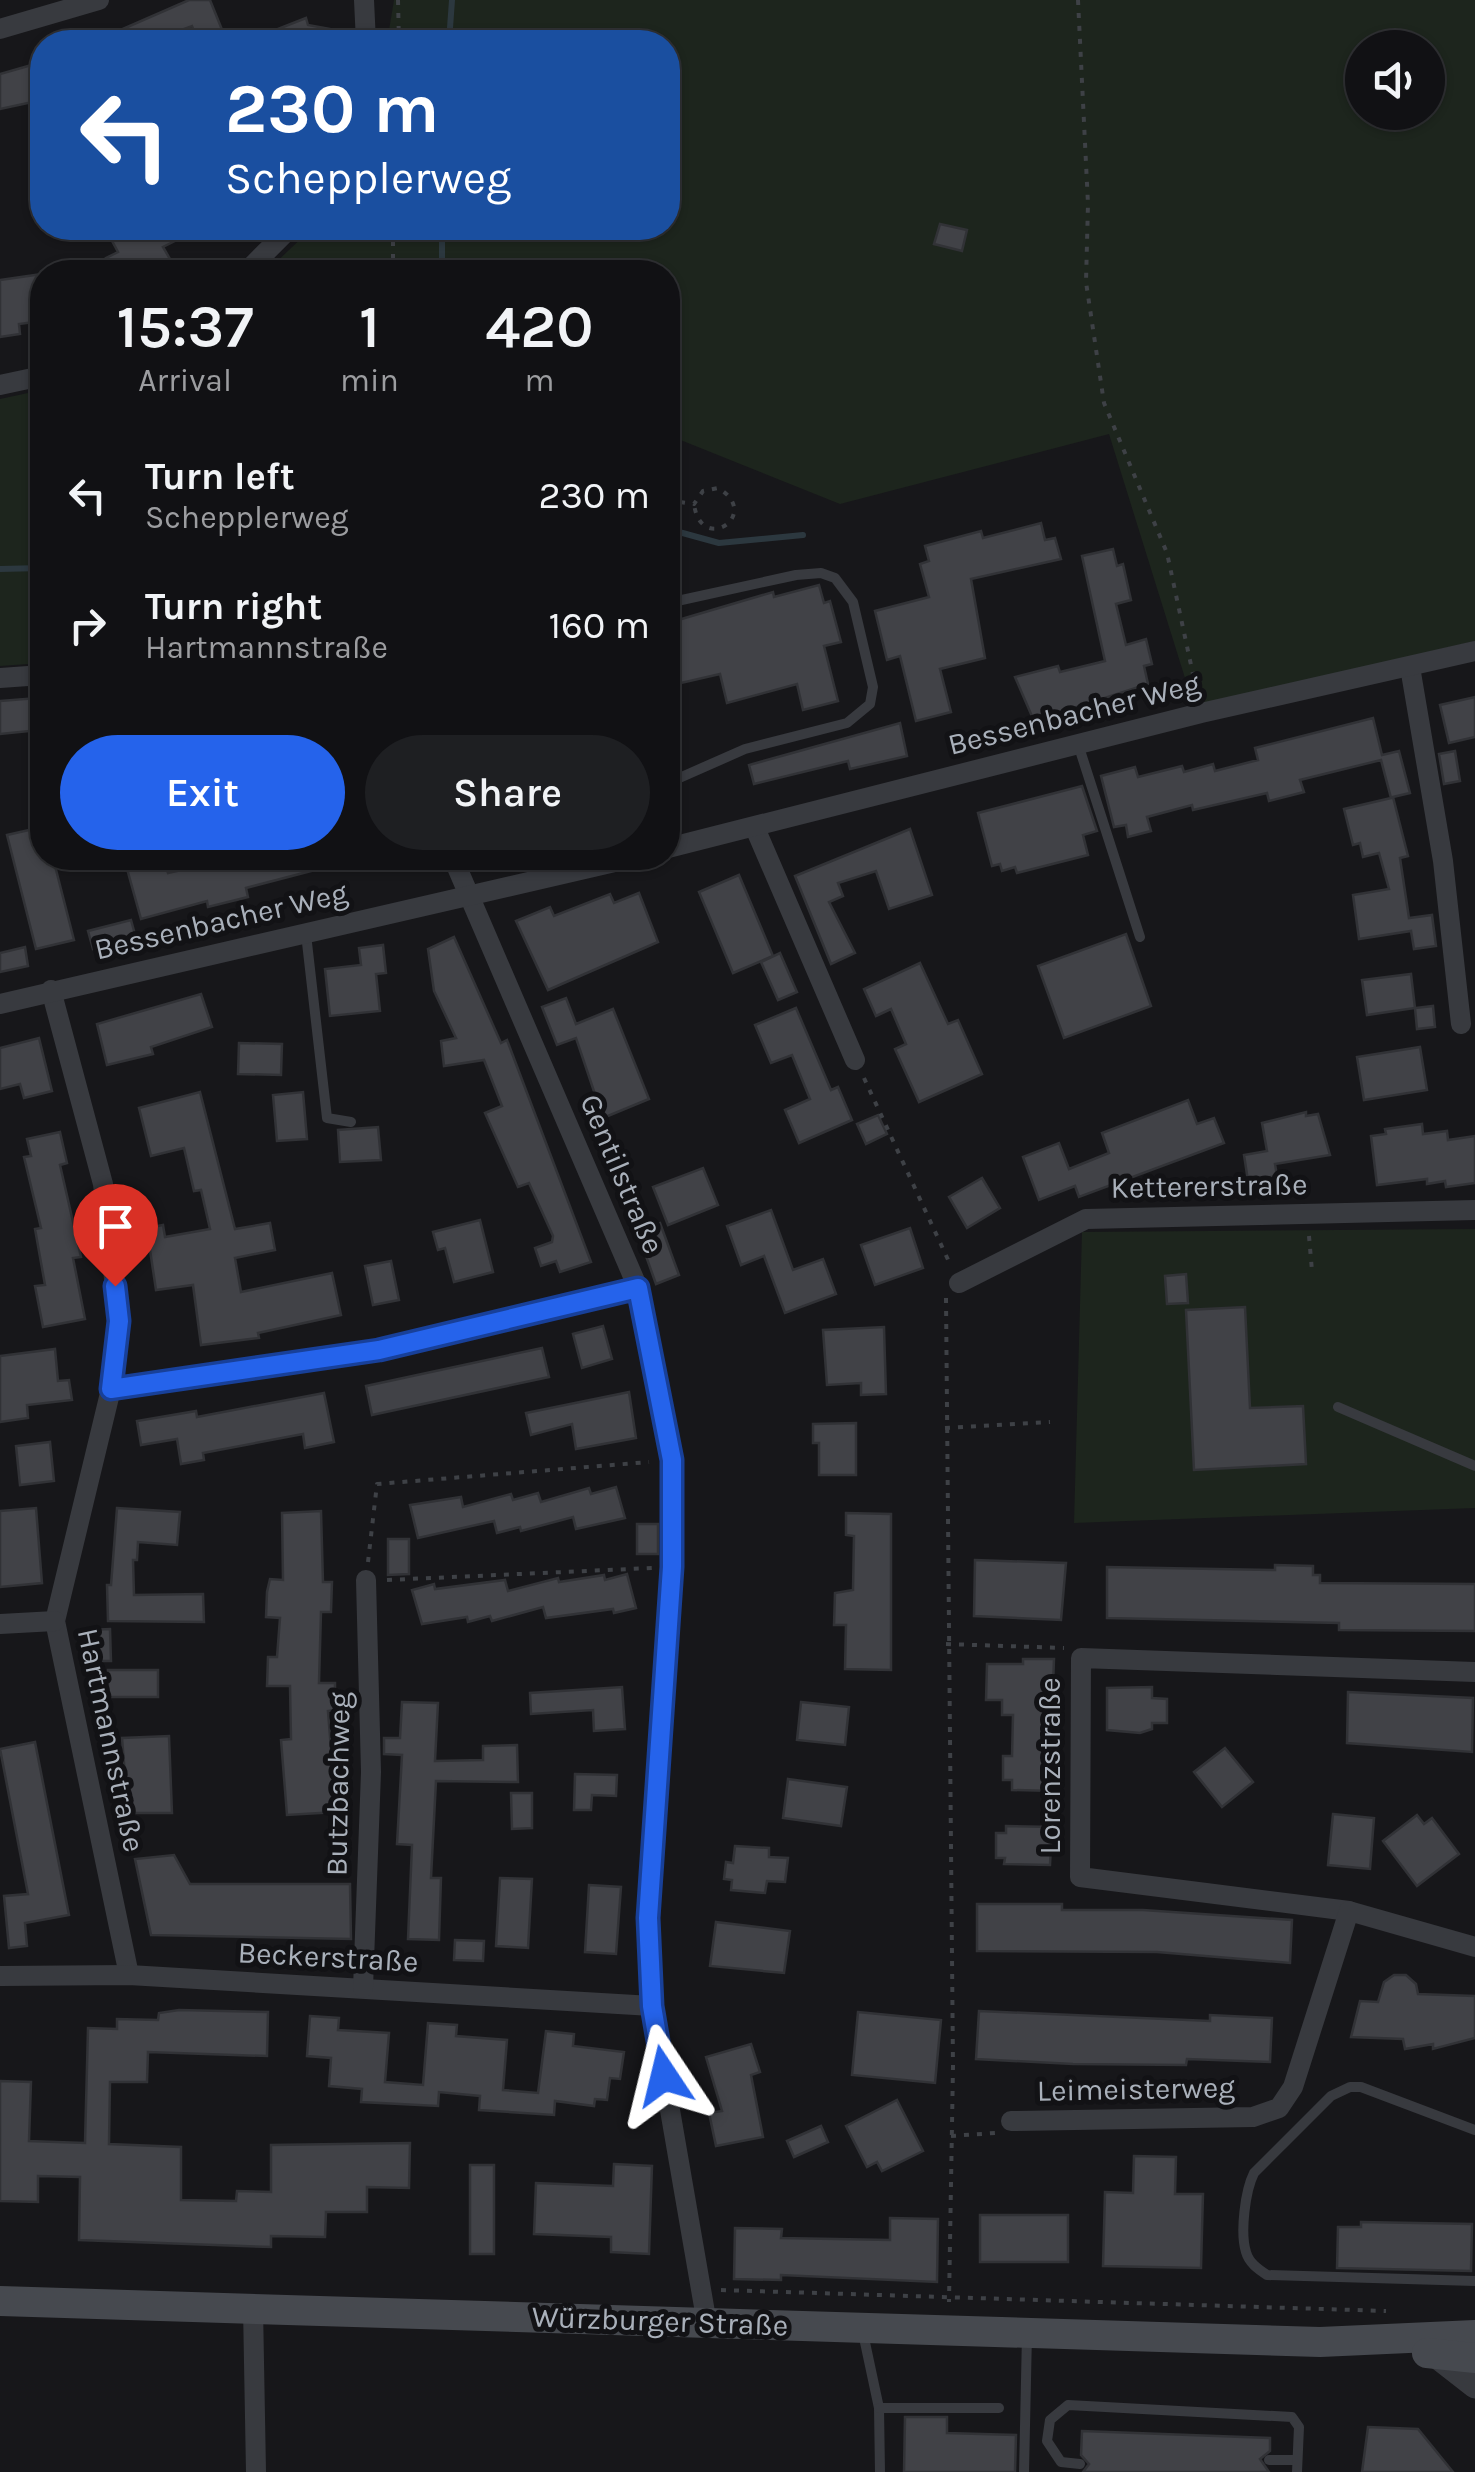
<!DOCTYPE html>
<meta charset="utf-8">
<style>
body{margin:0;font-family:Karla,sans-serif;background:#1e1f22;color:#f1f3f6;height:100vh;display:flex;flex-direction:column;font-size:38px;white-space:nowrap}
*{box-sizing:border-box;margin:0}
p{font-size:32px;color:#9c9da0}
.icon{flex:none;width:55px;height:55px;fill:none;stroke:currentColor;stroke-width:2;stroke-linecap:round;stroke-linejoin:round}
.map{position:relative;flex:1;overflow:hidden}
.sheet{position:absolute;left:30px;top:260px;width:650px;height:610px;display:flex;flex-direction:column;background:#111114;border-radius:40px;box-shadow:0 2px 8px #0004,0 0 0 2px #303134}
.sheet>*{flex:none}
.hud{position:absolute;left:30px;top:30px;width:650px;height:210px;border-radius:40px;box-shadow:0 2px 8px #0004,0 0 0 2px #303134;background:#1a4fa0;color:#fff;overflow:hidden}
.buttons{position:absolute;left:1345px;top:30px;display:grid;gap:20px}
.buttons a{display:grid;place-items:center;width:100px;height:100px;border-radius:50%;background:#111114;box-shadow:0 2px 8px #0004,0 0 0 2px #303134;font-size:50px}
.pin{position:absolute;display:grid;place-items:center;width:85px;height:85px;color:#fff;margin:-102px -42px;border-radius:50% 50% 50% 0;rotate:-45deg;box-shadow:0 0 10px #0007}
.pin .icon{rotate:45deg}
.me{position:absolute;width:110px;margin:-55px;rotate:350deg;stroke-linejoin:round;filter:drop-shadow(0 0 8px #0008)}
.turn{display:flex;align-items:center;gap:35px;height:210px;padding:0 30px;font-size:45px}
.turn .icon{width:130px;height:130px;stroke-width:2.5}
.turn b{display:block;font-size:70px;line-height:85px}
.eta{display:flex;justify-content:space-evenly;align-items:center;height:170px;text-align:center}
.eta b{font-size:60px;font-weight:600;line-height:70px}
.cta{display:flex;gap:20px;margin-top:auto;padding:20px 30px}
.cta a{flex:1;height:115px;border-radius:60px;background:#2563eb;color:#fff;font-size:40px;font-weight:600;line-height:115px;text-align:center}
.cta a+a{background:#1e1f22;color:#f1f3f6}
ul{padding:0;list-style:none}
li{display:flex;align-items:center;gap:30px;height:130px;padding:0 30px}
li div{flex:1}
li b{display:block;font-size:38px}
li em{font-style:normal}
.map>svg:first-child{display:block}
</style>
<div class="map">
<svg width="1475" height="2472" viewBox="0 0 1475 2472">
<rect width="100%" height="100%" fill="#17171a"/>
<!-- green -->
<g fill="#1d251d" fill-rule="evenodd">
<path d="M 394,0 L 1475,0 L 1475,641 L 1194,707 L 1109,434 L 840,504 L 668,435 L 668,272 L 266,272 L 312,228 L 668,228 L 668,42 L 387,42 ZM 1362,48 L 1428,48 L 1428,112 L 1362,112 Z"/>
<polygon points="42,390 42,663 0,666 0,399"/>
<polygon points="1475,1229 1475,1508 1074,1523 1082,1232"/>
</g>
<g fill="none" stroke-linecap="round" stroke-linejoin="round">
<!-- stream -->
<g stroke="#2c383f" stroke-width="6">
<polyline points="449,42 452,0"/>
<polyline points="442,228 442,272"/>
<polyline points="668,529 719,543 803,535"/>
<polyline points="0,569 42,568"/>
</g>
</g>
<!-- building -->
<g fill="#414247" stroke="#313236" stroke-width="2.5">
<polygon points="189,0 210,0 227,42 198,42 192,26 149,42 93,42"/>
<polygon points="306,18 308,25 352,33 351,42 245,42"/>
<polygon points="42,62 42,100 0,109 0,74"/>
<polygon points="940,224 967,230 962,251 934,244"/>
<polygon points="105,228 201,228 163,247 170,259 146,272 114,272 106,258 118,252"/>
<polygon points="42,274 42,321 19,324 20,334 0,337 0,280"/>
<polygon points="1041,523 1045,540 1055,538 1061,559 971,579 985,658 940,669 951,712 916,721 900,656 887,660 875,611 929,597 920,564 929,561 925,546 981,531 983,538"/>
<polygon points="1113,549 1117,566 1123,564 1131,600 1116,604 1126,645 1146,639 1152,664 1144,666 1148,684 1034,721 1015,677 1058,666 1060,672 1105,661 1082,556"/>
<polygon points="819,585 824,603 830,601 841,642 824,646 838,701 803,710 797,684 727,703 720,674 668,686 668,623 773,592 774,597"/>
<polygon points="1475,697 1475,737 1449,743 1440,705"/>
<polygon points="37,698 40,730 0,734 0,701"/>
<polygon points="1373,718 1382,755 1399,751 1410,793 1393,797 1408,856 1400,858 1409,918 1432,915 1436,946 1414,949 1411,931 1359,939 1353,895 1389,889 1379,853 1363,857 1360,843 1353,845 1344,809 1391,798 1381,760 1300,780 1304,792 1269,801 1267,793 1193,810 1192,805 1147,817 1151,831 1128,837 1126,825 1114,827 1101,776 1135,767 1138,777 1182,766 1184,772 1213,764 1215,771 1258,760 1255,748"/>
<polygon points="900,723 907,756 850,769 848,761 754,784 749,765"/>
<polygon points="1455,751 1460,781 1444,784 1439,754"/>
<polygon points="1082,786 1097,831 1083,835 1088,855 1017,873 1015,867 1002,871 1000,864 992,866 978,813"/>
<polygon points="42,827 42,858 53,858 74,940 36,949 7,835"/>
<polygon points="910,829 932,895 889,909 876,871 838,883 843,896 829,902 855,953 831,964 795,876"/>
<polygon points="124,858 163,858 168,873 234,858 338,858 338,864 246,888 248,897 208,907 207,901 141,919"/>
<polygon points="739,875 773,956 733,973 699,892"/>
<polygon points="639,893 658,942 548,990 516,921 550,907 554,916 610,894 614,903"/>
<polygon points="131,920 136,938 93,949 88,931"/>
<polygon points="1126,934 1151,1006 1064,1038 1038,966"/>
<polygon points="454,937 501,1043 507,1040 591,1262 560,1272 556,1261 541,1266 535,1248 552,1242 553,1236 529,1183 518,1187 485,1113 502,1106 484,1060 444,1066 441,1041 456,1038 434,991 428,949"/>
<polygon points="383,945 386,973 376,974 380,1011 330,1016 325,969 361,965 359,948"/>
<polygon points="25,947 28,966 0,972 0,953"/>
<polygon points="780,953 797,992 778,1000 761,962"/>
<polygon points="920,963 948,1024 958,1020 982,1074 919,1102 895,1049 906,1044 891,1009 876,1016 864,989"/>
<polygon points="1411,974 1415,1008 1367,1015 1362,980"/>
<polygon points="201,994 212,1027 151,1047 153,1054 107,1065 97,1024"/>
<polygon points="566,998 576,1024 613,1009 649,1099 603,1118 576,1038 557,1045 542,1007"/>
<polygon points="1433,1006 1435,1027 1417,1029 1415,1008"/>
<polygon points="796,1008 831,1090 838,1087 852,1120 799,1143 785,1110 810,1099 792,1055 771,1063 755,1025"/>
<polygon points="39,1038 52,1091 24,1098 20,1084 0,1089 0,1048"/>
<polygon points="239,1043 282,1044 281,1075 238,1074"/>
<polygon points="1420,1047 1427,1090 1364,1100 1357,1057"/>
<polygon points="200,1092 235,1229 270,1223 275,1250 235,1258 241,1292 332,1273 341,1315 258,1333 259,1338 201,1345 193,1285 156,1290 150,1250 139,1252 135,1230 163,1225 165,1237 210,1229 201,1190 194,1191 184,1148 151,1156 139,1108"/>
<polygon points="303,1092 307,1139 277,1141 273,1095"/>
<polygon points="1188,1100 1197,1124 1214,1118 1224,1143 1079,1197 1075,1186 1039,1200 1023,1157 1059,1143 1069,1169 1109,1153 1102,1133"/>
<polygon points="1306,1112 1306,1116 1318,1114 1330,1155 1275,1164 1277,1176 1248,1181 1244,1155 1267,1151 1262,1123"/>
<polygon points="878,1115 887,1134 866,1144 857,1124"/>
<polygon points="1422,1124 1423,1134 1447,1131 1448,1140 1475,1136 1475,1183 1446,1187 1445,1181 1427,1184 1427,1179 1377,1185 1371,1136 1386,1134 1385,1129"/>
<polygon points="378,1127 381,1160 340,1162 338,1130"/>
<polygon points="60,1132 67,1163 60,1165 81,1257 73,1258 85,1319 43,1327 35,1286 45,1285 35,1229 41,1228 24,1157 31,1156 27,1139"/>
<polygon points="703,1168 718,1205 668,1225 653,1187"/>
<polygon points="982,1178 1000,1208 967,1228 949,1197"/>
<polygon points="771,1210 793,1270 823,1259 836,1294 785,1313 764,1256 741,1265 727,1226"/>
<polygon points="480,1220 493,1272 454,1282 445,1248 438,1250 433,1232"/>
<polygon points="660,1223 679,1275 656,1284 637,1231"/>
<polygon points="910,1228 923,1268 875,1285 861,1245"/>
<polygon points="391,1261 399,1300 373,1305 365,1266"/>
<polygon points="1186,1274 1188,1303 1167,1304 1165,1276"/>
<polygon points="1245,1307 1250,1408 1303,1406 1306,1464 1194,1470 1186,1310"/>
<polygon points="603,1326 612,1359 582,1368 573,1334"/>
<polygon points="884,1327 886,1394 861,1395 861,1383 827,1385 823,1330"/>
<polygon points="542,1348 549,1377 372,1415 366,1386"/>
<polygon points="55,1349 58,1381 69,1380 72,1400 27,1405 28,1418 0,1422 0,1356"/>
<polygon points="629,1392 636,1438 576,1449 572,1424 531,1435 526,1413"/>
<polygon points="324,1393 334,1442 305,1448 303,1434 203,1453 204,1460 181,1464 177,1439 141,1445 137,1421 196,1411 197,1417"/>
<polygon points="856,1423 856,1475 819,1475 819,1443 813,1443 813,1424"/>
<polygon points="50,1442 54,1481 20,1485 16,1446"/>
<polygon points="616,1487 625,1518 576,1529 573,1517 521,1531 520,1527 497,1533 494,1521 418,1538 410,1505 461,1497 463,1507 511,1494 513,1500 538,1493 541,1502 589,1488 591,1494"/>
<polygon points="36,1508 42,1583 0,1587 0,1511"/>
<polygon points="117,1508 180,1512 177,1545 138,1542 137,1560 133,1560 134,1595 203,1594 204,1622 108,1621 107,1585 111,1585"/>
<polygon points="321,1511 323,1582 332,1582 331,1612 321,1612 319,1683 335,1683 335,1710 328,1711 336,1812 287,1815 281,1740 291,1739 290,1686 267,1686 268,1657 277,1657 280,1618 266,1617 267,1592 270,1579 283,1580 282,1513"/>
<polygon points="846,1513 891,1514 891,1670 845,1669 846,1625 834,1625 835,1593 853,1590 854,1536 846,1535"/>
<rect x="637" y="1524" width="21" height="30"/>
<polygon points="388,1539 409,1539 409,1574 388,1575"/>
<polygon points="975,1560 1066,1563 1061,1620 974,1616"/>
<polygon points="1275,1565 1313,1566 1313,1575 1320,1575 1320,1583 1475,1584 1475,1631 1339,1630 1339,1623 1107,1618 1107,1567 1275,1570"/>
<polygon points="627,1574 636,1608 614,1613 613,1609 546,1618 543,1607 492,1621 490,1616 468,1622 467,1617 422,1624 412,1590 434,1584 435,1589 505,1580 508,1591 558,1578 559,1582 604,1575 605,1580"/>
<polygon points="110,1629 111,1661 88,1661 87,1630"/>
<polygon points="1023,1659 1054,1659 1053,1687 1047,1687 1046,1749 1054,1749 1054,1791 1012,1790 1012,1780 1003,1780 1003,1756 1012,1756 1013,1715 1002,1715 1002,1700 986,1700 987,1664 1023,1664"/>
<rect x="108" y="1670" width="50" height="27"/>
<polygon points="622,1687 625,1729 594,1731 593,1710 531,1714 530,1693"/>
<polygon points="1152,1687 1152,1698 1167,1699 1167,1723 1152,1723 1152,1729 1140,1733 1107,1730 1107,1688"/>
<polygon points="1348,1692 1473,1698 1472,1752 1347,1743"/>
<polygon points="402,1702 438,1703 435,1761 483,1760 483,1746 517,1745 518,1782 436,1781 431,1878 441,1878 439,1940 408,1939 412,1845 397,1844 402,1755 384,1754 384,1738 400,1738"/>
<polygon points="801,1702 849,1707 845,1745 797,1740"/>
<polygon points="169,1736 172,1813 128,1813 122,1738"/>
<polygon points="35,1742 69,1915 25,1923 27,1946 9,1948 4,1896 28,1894 0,1749"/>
<polygon points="1225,1748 1253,1782 1222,1807 1194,1772"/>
<polygon points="575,1774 617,1775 616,1796 592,1795 591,1810 574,1810"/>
<polygon points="788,1779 847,1787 841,1826 783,1818"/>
<polygon points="511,1793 532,1793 532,1828 512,1829"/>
<polygon points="1333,1814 1374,1818 1370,1869 1328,1865"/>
<polygon points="1417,1815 1424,1824 1432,1818 1459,1854 1417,1886 1383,1841"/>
<polygon points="1006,1826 1052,1827 1050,1865 1004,1864 1005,1858 996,1858 996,1833 1006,1833"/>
<polygon points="735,1846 769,1848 769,1857 788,1858 785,1882 767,1881 765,1893 731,1890 732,1880 724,1879 726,1862 733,1863"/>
<polygon points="174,1855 190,1884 350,1884 351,1939 151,1935 135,1859"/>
<polygon points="500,1878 532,1879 528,1948 496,1946"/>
<polygon points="589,1885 621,1887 616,1954 585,1952"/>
<polygon points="977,1904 1062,1904 1062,1910 1143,1910 1292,1920 1290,1963 1157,1952 977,1951"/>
<polygon points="716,1922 790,1931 784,1973 710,1966"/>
<polygon points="455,1940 484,1941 483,1961 454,1960"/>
<polygon points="1394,1975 1406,1975 1416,1984 1418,1994 1475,1996 1475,2038 1433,2049 1433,2044 1405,2049 1403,2039 1351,2037 1360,2001 1378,2002 1384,1982"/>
<polygon points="179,2010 268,2012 267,2056 148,2052 147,2082 110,2082 109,2144 181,2147 181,2200 236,2201 237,2191 271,2192 271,2145 410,2143 409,2188 367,2187 367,2212 326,2212 325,2237 271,2236 271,2247 79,2240 80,2177 38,2176 38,2202 0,2201 0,2081 31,2082 29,2141 85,2143 88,2028 117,2029 117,2019 158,2020 159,2013"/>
<polygon points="979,2011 1210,2021 1210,2015 1272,2018 1270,2062 1187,2059 1186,2065 1073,2064 976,2059"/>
<polygon points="858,2012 941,2020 935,2083 852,2075"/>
<polygon points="310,2016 339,2018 338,2030 389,2033 385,2082 423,2085 428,2023 457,2025 456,2036 507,2040 503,2090 538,2093 546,2031 574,2034 573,2046 624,2052 620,2079 610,2078 607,2100 595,2099 594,2106 555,2101 554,2115 479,2110 480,2096 439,2092 438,2106 361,2102 362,2089 329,2086 331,2058 307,2056"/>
<polygon points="751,2044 760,2072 751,2075 763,2137 716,2146 709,2113 722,2111 706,2057"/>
<polygon points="897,2100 923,2151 882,2171 877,2162 867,2167 846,2126"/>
<polygon points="821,2126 828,2142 794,2157 787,2141"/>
<polygon points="1134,2156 1176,2157 1175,2194 1203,2194 1201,2268 1103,2266 1105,2192 1133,2193"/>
<polygon points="614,2164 652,2166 649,2254 611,2252 611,2237 534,2234 536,2183 613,2186"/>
<rect x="470" y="2165" width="24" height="89"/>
<rect x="980" y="2215" width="88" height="47"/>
<polygon points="890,2218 938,2219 937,2282 781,2275 781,2280 734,2279 735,2228 782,2229 781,2238 890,2240"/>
<polygon points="1361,2222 1472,2224 1471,2271 1337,2268 1338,2227 1361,2227"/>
<polygon points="905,2417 947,2417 947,2433 1016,2435 1015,2472 904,2472"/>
<polygon points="1368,2427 1418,2429 1453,2472 1362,2472"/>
<polygon points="1082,2431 1270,2438 1270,2451 1260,2459 1269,2472 1083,2472 1089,2464 1081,2455"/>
</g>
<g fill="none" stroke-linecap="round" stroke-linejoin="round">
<!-- path -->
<g stroke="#3e4146" stroke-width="4" stroke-dasharray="5 8" stroke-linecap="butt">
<polyline points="398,0 399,42"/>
<polyline points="1078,0 1088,204 1086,282 1104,403 1167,553 1197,693"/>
<polyline points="393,272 393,228"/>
<polyline points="668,488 680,502 668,532"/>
<path d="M 680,502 L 694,504 L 703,491 L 718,488 C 763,514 701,556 694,504"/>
<polyline points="864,1078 950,1264"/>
<polyline points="1309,1236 1312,1271"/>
<polyline points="946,1298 953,2066 949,2302"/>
<polyline points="945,1428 1050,1422"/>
<polyline points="368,1562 377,1484 649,1462"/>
<polyline points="387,1580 652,1568"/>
<polyline points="946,1644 1064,1648"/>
<polyline points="951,2136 995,2133"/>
<polyline points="721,2290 1386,2311"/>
</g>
<!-- service -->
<g stroke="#383a3f" stroke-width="10">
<polyline points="668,603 796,575 821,573 835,578 853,602 873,687 870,704 847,723 745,749 668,783"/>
<polyline points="1078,744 1140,937"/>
<polyline points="306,934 327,1118 351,1122"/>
<polyline points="1338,1407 1475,1466"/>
<path d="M 1475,2130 L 1361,2087 L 1350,2087 L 1331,2096 L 1254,2173 C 1245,2191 1240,2233 1246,2252 C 1249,2263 1258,2269 1267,2275 L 1475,2281"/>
<polyline points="863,2333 879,2408 880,2472"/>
<polyline points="879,2408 999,2408"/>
<polyline points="1269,2460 1297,2460"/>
<polyline points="1080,2464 1061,2462 1047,2441 1050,2420 1068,2405 1292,2417 1299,2427 1297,2472"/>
<polyline points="1024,2472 1027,2334"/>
</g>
<!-- minor -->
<g stroke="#383a3f" stroke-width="20">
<polyline points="364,0 366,42"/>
<polyline points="0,29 99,0"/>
<polyline points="246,272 290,228"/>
<polyline points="0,385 42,376"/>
<polyline points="1410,667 1443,861 1461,1024"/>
<polyline points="0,678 42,675"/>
<polyline points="755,828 855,1060"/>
<polyline points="668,848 1201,713 1475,651"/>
<polyline points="453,858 638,1288 672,1460 672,1567 648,1918 652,2006 707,2324"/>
<polyline points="51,990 103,1184 119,1321 111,1389 55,1621 129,1975"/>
<polyline points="0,1004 632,858"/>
<polyline points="959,1283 1086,1219 1475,1210"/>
<polyline points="111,1389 379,1350 638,1288"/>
<polyline points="0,1624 55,1621"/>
<polyline points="1349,1911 1080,1877 1081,1658 1475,1672"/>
<polyline points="0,1976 129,1975 652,2006"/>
<polyline points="363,1988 371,1772 366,1580"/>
<polyline points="1011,2121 1253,2117 1279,2108 1293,2087 1349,1911 1475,1947"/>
<polyline points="253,2307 256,2472"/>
</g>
<!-- tertiary -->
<polyline stroke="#383a3f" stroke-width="25" points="1434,2354 1475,2386"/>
<!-- secondary -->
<g stroke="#46494f" stroke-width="30">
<polyline points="0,2301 1320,2342 1475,2335"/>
<polyline points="1427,2353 1475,2358"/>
</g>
</g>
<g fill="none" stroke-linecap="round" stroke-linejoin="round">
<!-- route casing -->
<g stroke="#184099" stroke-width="25">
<polyline id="route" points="115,1286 119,1321 111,1389 379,1350 638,1288 672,1460 672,1567 648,1918 652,2006 664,2076"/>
</g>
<!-- route -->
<use href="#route" stroke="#2563eb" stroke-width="18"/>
</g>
<g text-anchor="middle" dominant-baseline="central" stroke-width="10" stroke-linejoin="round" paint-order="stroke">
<!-- street labels -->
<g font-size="30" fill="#a9b0ba" stroke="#121215">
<text transform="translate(1074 714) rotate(-14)">Bessenbacher Weg</text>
<text transform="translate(221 921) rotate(-13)">Bessenbacher Weg</text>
<text transform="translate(622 1174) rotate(67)">Gentilstraße</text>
<text transform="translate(1209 1186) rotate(-1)">Kettererstraße</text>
<text transform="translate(111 1740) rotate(78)">Hartmannstraße</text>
<text transform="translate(1050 1766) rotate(-90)">Lorenzstraße</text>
<text transform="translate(338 1784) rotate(-89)">Butzbachweg</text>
<text transform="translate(328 1957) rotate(3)">Beckerstraße</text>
<text transform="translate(1136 2089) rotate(-1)">Leimeisterweg</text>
<text transform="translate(660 2321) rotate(2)">Würzburger Straße</text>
</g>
</g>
</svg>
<div class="buttons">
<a><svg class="icon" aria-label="sound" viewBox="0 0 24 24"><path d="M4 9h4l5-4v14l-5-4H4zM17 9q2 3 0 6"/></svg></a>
</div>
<div class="pin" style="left:115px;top:1286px;background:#d93025"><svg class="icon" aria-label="arrive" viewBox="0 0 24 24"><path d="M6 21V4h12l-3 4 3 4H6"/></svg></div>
<svg class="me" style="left:664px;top:2076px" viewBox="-20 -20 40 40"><path d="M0-17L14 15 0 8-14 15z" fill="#2563eb" stroke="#fff" stroke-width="4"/></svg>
<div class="hud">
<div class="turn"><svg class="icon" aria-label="left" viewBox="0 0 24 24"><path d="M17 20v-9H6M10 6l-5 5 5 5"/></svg><div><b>230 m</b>Schepplerweg</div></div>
</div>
<section class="sheet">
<div class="eta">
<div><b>15:37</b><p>Arrival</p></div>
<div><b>1</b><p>min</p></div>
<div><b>420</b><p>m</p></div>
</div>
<ul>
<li><svg class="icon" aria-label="left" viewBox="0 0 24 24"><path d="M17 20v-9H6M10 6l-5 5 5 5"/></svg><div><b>Turn left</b><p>Schepplerweg</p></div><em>230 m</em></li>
<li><svg class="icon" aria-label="right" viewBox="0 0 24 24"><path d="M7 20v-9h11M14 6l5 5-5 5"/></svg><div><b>Turn right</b><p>Hartmannstraße</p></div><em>160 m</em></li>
</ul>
<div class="cta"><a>Exit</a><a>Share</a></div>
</section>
</div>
